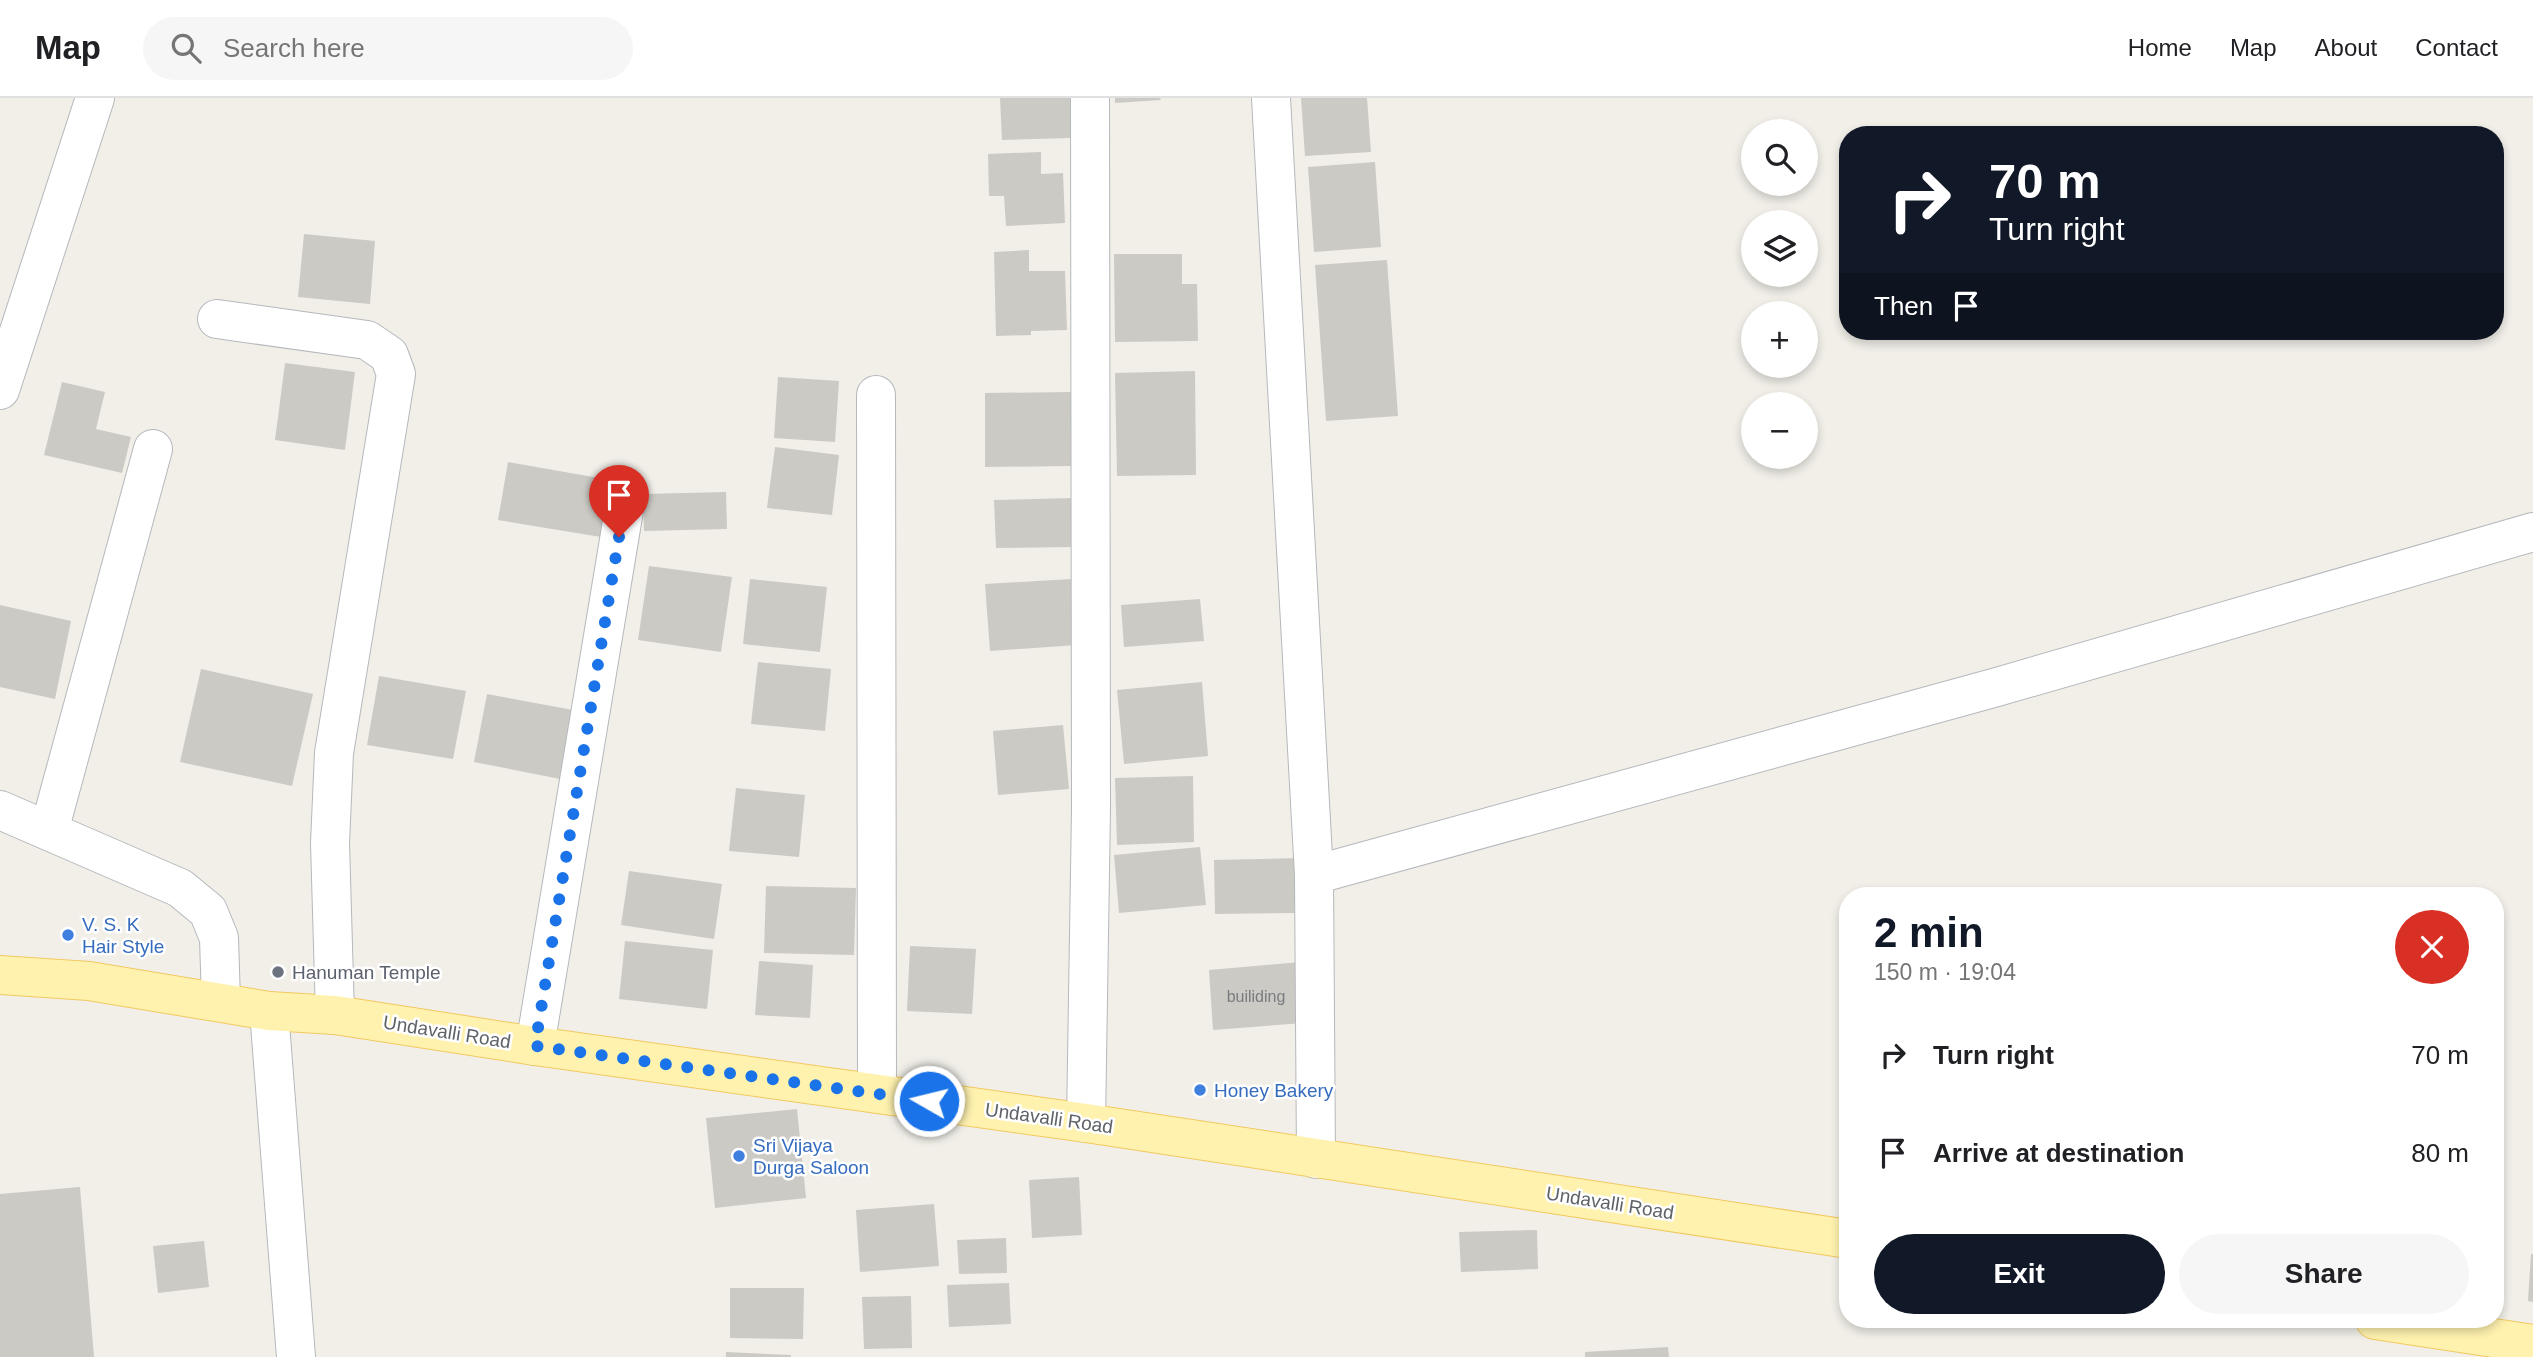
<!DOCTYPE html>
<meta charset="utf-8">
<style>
body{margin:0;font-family:Helvetica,sans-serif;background:#f6f6f6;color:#202124;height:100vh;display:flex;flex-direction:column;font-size:26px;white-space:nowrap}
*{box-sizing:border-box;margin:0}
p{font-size:23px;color:#757577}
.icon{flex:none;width:38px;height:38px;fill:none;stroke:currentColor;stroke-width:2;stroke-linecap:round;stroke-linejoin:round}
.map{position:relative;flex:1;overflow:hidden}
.details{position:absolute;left:1839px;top:789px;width:665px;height:441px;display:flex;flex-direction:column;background:#fff;border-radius:28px;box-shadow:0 4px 10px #0003}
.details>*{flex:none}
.top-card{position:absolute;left:1839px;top:28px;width:665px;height:214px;border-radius:28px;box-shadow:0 4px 10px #0003;background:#111827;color:#fff;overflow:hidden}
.controls{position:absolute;left:1741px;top:21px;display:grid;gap:14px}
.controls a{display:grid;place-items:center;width:77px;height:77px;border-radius:50%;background:#fff;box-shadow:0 4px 10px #0003;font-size:35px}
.pin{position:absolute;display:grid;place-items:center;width:60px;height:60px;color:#fff;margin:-72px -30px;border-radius:50% 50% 50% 0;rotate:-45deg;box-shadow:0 0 7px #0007}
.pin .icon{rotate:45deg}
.me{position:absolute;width:77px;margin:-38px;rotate:278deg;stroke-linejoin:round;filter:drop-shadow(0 0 5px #0008)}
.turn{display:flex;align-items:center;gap:24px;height:147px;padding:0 35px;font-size:32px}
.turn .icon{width:91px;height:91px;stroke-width:2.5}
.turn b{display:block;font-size:49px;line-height:60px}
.then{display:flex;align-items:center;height:66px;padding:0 35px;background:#0003;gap:14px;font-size:26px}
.round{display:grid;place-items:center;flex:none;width:74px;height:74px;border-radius:37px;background:#f6f6f6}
.summary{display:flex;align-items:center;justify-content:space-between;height:119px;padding:0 35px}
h1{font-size:42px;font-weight:600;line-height:52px;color:#111827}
.primary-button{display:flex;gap:14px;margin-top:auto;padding:14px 35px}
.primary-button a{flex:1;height:80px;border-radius:42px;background:#111827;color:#fff;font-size:28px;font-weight:600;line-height:80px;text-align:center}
.primary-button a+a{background:#f6f6f6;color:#202124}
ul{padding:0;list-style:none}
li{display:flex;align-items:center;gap:21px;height:98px;padding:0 35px}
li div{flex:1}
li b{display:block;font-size:26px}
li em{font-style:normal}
header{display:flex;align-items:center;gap:42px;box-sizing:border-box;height:98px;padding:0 35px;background:#fff;border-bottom:2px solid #e0e0e0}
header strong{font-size:33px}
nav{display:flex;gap:38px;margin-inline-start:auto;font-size:24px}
.search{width:490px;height:63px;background:#f6f6f6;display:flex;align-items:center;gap:18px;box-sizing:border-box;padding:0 24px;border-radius:38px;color:#757577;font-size:26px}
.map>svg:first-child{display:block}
</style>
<header>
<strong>Map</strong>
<div class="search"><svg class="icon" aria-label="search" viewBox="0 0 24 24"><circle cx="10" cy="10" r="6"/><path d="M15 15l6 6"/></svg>Search here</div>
<nav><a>Home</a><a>Map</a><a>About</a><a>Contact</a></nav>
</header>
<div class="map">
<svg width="2533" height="1259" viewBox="0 0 2533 1259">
<rect width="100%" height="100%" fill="#f1efe8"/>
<!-- building -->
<g fill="#cccac5">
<polygon points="1000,0 1070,0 1071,40 1002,42"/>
<polygon points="1115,0 1160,0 1161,2 1115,5"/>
<polygon points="1301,0 1367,0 1371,54 1305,58"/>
<polygon points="1041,54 1041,76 1063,75 1065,125 1006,128 1004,98 989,98 988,56"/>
<polygon points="1375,64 1381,149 1314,154 1308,69"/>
<polygon points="304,136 375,143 370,206 298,199"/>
<polygon points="1029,152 1029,173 1065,173 1067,232 1031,233 1031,237 996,238 994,154"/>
<polygon points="1114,156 1182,156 1182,186 1197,186 1198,243 1115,244"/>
<polygon points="1387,162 1398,318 1326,323 1315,167"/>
<polygon points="285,265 355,274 345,352 275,342"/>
<polygon points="1195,273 1196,377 1117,378 1115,275"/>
<polygon points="778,279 839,283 835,344 774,340"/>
<polygon points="62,284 105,294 96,331 131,339 122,375 44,357"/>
<polygon points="1071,294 1071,368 985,369 985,295"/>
<polygon points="775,349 839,357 832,417 767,410"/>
<polygon points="508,364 610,382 601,439 498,422"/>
<polygon points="726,394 727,431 644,433 643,396"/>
<polygon points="1073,400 1075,449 996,450 994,402"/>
<polygon points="649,468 732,479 721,554 638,542"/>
<polygon points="750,481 827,489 820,554 743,546"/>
<polygon points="1072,481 1077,547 990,553 985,486"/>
<polygon points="1200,501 1204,543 1124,549 1121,507"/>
<polygon points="0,507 71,523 55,601 0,589"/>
<polygon points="758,564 831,571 825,633 751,626"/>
<polygon points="201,571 313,596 292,688 180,664"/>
<polygon points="379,578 466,593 453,661 367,647"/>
<polygon points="1202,584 1208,658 1124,666 1117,592"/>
<polygon points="487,596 573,612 560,681 474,664"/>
<polygon points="1063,627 1069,691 998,697 993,633"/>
<polygon points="1193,678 1194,744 1117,747 1115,680"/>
<polygon points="736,690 805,697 799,759 729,753"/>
<polygon points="1200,749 1206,807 1119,815 1114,757"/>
<polygon points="1299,760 1300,815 1215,816 1214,762"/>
<polygon points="629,773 722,786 714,841 621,827"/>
<polygon points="766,788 856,790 854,857 764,855"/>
<polygon points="625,843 713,852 707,911 619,901"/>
<polygon points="910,848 976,851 972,916 907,913"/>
<polygon points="759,863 813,867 810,920 755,917"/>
<polygon points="1300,864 1304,925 1213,932 1209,872"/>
<polygon points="797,1011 806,1100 715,1110 706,1020"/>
<polygon points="1079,1079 1082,1137 1032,1140 1029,1082"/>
<polygon points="80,1089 94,1259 0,1259 0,1096"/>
<polygon points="934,1106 939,1168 860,1174 856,1112"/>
<polygon points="1537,1132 1538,1171 1461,1174 1459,1134"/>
<polygon points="1006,1140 1007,1175 959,1176 957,1142"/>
<polygon points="204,1143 209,1189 158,1195 153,1148"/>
<polygon points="2531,1156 2533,1156 2533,1204 2528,1203"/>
<polygon points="1009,1185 1011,1226 949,1229 947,1187"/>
<polygon points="730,1190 804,1190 803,1241 730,1240"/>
<polygon points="911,1198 912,1250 864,1251 862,1199"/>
<polygon points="1668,1249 1669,1259 1585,1259 1585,1254"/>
<polygon points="726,1254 791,1257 791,1259 726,1259"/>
</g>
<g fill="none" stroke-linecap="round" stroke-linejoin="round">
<!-- minor casing -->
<g stroke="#b5b8bc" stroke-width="40">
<g id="minor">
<polyline points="1271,0 1314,777 1316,1061"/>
<polyline points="217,221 367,242 389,257 396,276 334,655 330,745 335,917"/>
<polyline points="0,292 95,0"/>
<polyline points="876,297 877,995"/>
<polyline points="0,712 180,790 208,813 219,840 221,903"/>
<polyline points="49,733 153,351"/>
<polyline points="1314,777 1997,589 2533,434"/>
<polyline points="269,913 296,1259"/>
<polyline points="535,948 624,412"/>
<polyline points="1086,1025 1091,711 1090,0"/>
</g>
</g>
<!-- major casing -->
<g stroke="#f2c960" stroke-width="40">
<g id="major">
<polyline points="0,877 89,883 269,913 335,917 535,948 1086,1025 1848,1141"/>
<polyline points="2375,1222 2533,1246"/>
</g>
</g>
<!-- minor -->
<use href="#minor" stroke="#fff" stroke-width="38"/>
<!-- major -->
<use href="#major" stroke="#fff2af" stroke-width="38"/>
</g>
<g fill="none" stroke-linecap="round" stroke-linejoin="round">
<!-- route -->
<polyline stroke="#1a73e8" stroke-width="12" stroke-dasharray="0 21.6" points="619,439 535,948 929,1003"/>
</g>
<!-- markers -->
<g fill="#3f7fe0" stroke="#fff" stroke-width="2.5">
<circle cx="68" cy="837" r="7"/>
<circle cx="1200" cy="992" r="7"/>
<circle cx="739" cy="1058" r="7"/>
</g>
<circle fill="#6b7280" stroke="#fff" stroke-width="2.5" cx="278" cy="874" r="7"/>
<g text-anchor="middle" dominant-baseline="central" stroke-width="5" stroke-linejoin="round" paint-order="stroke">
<!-- number labels -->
<g font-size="16" fill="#7a7d7f">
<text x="1256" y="898">builiding</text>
</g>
<!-- shop labels -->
<g font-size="19" fill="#366cbe" stroke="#fff" text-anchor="start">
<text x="82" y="826">V. S. K<tspan x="82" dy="22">Hair Style</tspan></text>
<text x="1214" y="992">Honey Bakery</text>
<text x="753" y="1047">Sri Vijaya<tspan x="753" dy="22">Durga Saloon</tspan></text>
</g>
<!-- worship labels -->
<g font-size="19" fill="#5b616d" stroke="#fff" text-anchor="start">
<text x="292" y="874">Hanuman Temple</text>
</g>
<!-- street labels -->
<g font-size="19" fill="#5f6368" stroke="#fff">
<text transform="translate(447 934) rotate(9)">Undavalli Road</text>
<text transform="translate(1049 1020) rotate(8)">Undavalli Road</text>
<text transform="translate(1610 1105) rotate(9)">Undavalli Road</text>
</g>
</g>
</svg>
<div class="controls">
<a><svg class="icon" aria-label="search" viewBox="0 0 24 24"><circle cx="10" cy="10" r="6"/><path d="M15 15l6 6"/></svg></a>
<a><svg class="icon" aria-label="layers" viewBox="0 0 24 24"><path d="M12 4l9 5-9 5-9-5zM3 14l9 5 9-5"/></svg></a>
<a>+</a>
<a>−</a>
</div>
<div class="pin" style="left:619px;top:439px;background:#d93025"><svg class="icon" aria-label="arrive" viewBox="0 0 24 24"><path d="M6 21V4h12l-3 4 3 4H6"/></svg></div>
<svg class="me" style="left:929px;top:1003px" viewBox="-20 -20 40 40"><circle r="17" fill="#1a73e8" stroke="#fff" stroke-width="3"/><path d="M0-11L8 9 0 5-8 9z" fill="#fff"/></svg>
<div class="top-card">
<div class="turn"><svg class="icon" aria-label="right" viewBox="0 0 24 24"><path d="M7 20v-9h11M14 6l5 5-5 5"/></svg><div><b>70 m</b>Turn right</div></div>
<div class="then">Then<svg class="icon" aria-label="arrive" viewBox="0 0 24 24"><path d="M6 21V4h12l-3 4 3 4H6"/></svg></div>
</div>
<section class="details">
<div class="summary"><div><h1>2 min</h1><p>150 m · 19:04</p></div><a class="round" style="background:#d93025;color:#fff"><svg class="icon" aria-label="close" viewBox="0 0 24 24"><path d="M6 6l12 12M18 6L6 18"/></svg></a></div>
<ul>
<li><svg class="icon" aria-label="right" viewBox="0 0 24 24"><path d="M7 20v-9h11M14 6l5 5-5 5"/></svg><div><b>Turn right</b></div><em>70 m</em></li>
<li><svg class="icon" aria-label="arrive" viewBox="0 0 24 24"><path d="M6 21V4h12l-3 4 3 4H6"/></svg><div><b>Arrive at destination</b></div><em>80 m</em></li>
</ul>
<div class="primary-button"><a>Exit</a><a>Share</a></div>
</section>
</div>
